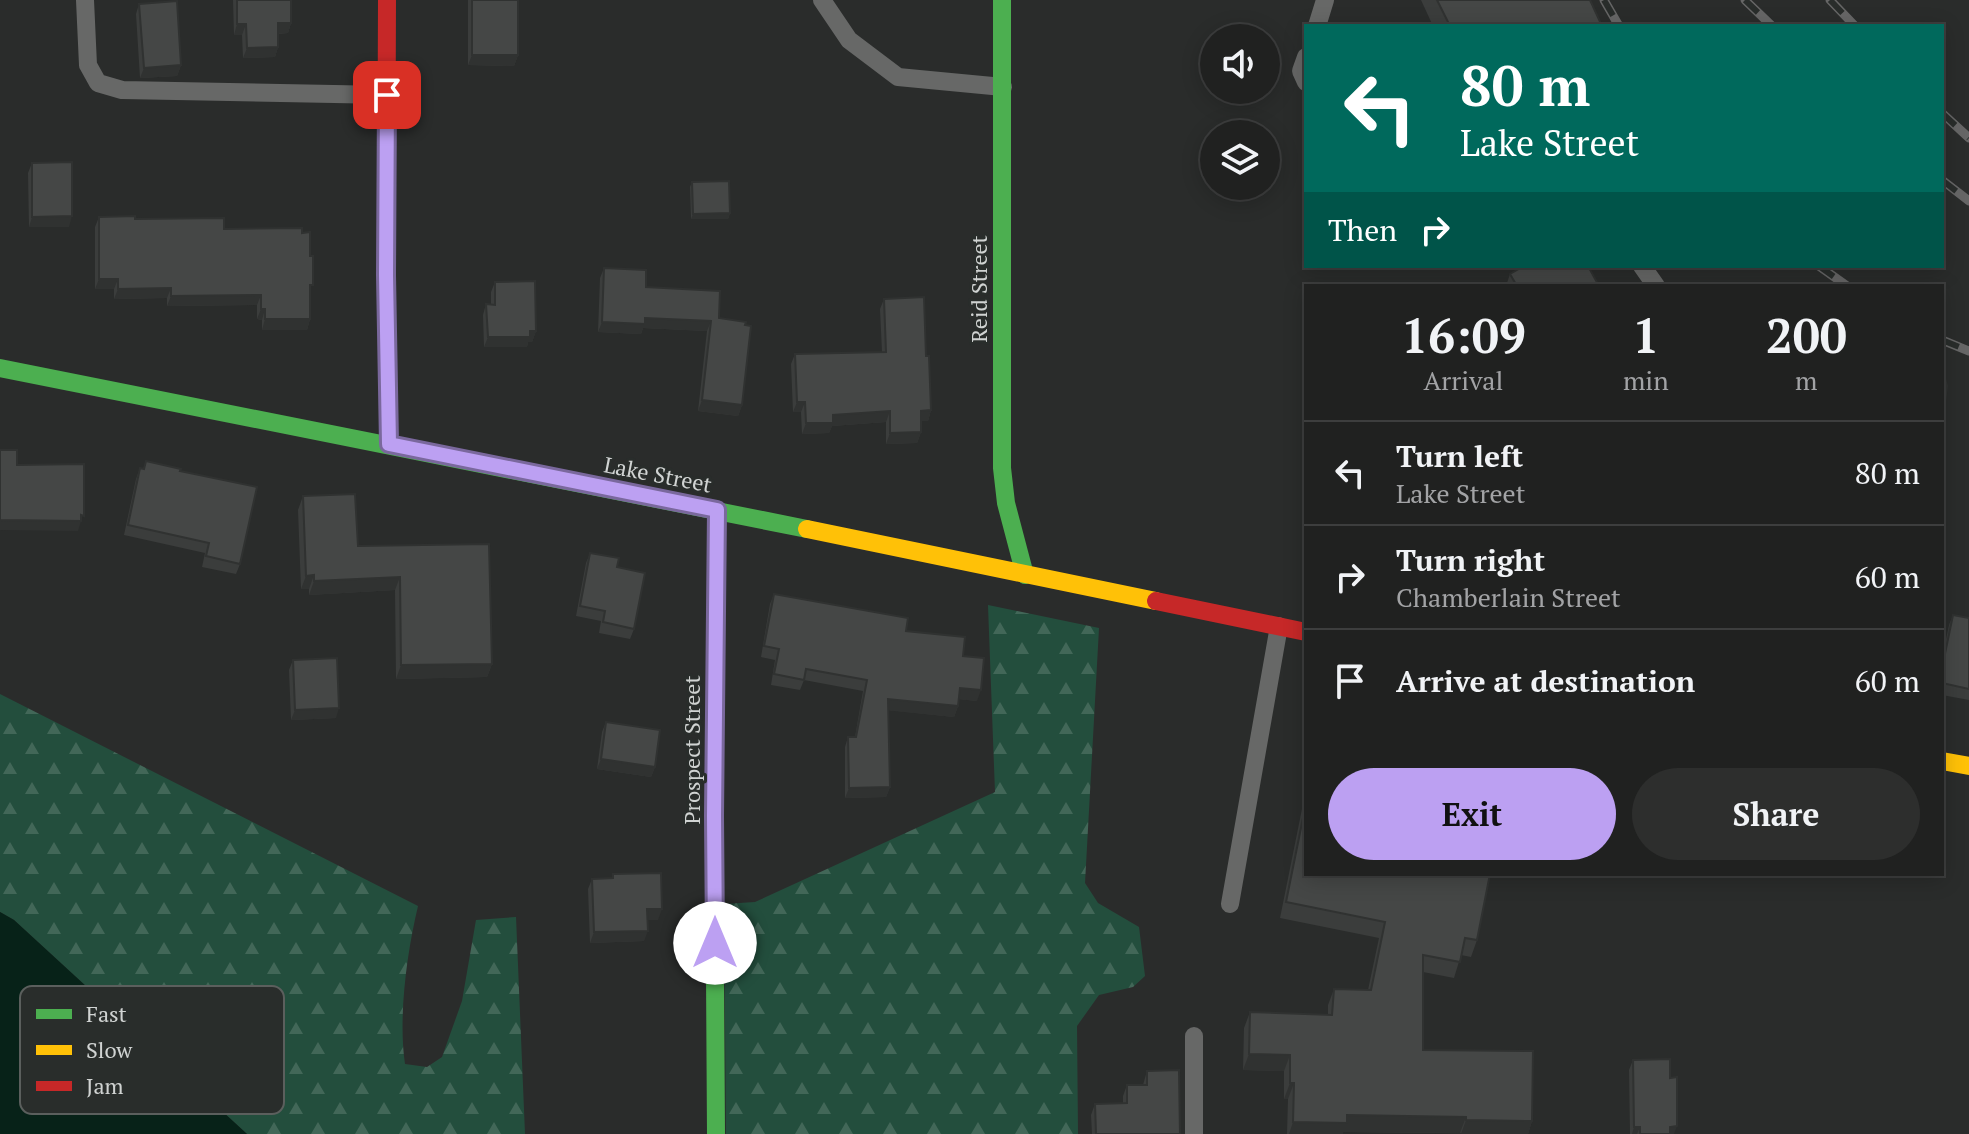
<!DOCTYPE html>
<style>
body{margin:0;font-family:"PT Serif",serif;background:#2d2e2d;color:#f1f3f6;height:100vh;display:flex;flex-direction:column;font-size:30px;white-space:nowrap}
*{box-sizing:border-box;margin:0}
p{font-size:26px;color:#a2a3a5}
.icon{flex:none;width:44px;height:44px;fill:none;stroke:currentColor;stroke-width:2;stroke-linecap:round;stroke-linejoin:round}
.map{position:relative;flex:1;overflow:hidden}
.side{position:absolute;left:1304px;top:284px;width:640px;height:592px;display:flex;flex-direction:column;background:#202120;border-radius:0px;box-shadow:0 4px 20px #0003,0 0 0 2px #3d3e3e}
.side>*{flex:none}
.banner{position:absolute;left:1304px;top:24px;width:640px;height:244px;border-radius:0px;box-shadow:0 4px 20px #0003,0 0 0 2px #3d3e3e;background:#00695c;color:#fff;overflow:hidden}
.controls{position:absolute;left:1200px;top:24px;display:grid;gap:16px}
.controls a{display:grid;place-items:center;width:80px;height:80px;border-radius:50%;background:#202120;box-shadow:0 4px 20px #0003,0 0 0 2px #3d3e3e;font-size:40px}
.pin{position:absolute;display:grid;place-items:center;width:68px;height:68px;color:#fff;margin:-34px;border-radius:16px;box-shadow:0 4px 12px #0006}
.me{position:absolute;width:88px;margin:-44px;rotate:0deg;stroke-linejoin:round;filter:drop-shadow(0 0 6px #0008)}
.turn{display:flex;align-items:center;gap:28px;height:168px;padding:0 24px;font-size:36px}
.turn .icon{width:104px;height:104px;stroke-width:2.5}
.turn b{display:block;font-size:56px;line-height:68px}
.then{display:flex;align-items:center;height:76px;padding:0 24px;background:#0003;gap:16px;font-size:30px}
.eta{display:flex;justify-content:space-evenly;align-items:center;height:136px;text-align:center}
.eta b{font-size:48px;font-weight:700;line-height:56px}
.action{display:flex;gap:16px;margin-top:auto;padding:16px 24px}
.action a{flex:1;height:92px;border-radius:48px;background:#bca0f2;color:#111;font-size:32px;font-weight:700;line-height:92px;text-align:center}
.action a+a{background:#2d2e2d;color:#f1f3f6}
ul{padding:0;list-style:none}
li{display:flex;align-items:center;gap:24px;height:104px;padding:0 24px;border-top:2px solid #3d3e3e}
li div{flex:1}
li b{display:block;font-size:30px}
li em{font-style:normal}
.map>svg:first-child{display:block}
</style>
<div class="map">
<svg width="1969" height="1134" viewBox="0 0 1969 1134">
<defs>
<pattern id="forest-firs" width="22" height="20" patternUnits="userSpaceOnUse" patternTransform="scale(2)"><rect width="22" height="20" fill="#234e3d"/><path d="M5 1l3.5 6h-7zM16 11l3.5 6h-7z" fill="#426758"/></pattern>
</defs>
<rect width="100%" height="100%" fill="#2a2c2b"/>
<!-- forest -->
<g fill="url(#forest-firs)">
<polygon points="988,605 1099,628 1085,883 1098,903 1139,927 1145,976 1133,987 1099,995 1077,1026 1078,1134 726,1134 724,904 755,902 995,792"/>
<path d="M 0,694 L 418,906 C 407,952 398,1017 405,1064 L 427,1067 L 442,1057 L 462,1001 L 476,920 L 516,917 L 525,1134 L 247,1134 L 14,920 L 0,912 Z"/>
</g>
<!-- water -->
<polygon fill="#072218" points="0,912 14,920 247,1134 0,1134"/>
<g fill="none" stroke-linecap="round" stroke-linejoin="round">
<!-- lane -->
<g stroke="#676867" stroke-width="18">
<polyline points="85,0 88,65 98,83 122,90 387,95"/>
<polyline points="822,0 849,40 898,77 1003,87"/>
<polyline points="1317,26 1325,0"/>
<polyline points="1306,57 1301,71 1306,82"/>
<polyline points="1642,266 1656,286"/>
<polyline points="1230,904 1279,626"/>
<polyline points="1194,1036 1194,1134"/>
</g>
<!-- fast -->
<g stroke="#4caf50" stroke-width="18">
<polyline points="1002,0 1002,468 1006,503 1025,575"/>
<polyline points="0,368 807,529"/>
<polyline points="716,1134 714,816 717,510"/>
</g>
<!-- slow -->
<g stroke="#ffc107" stroke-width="18">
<polyline points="807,529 1156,601"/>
<polyline points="1942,761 1969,766"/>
</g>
<!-- jam -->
<g stroke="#c62828" stroke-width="18">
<polyline points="387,0 386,275 389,444"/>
<polyline points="1156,601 1306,632"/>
</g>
<!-- rail casing -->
<g stroke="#666" stroke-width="9">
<g id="rail">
<polyline points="1604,0 1619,26"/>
<polyline points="1745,0 1772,26"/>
<polyline points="1830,0 1855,26"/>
<polyline points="1942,113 1969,138"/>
<polyline points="1942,180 1969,201"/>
<polyline points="1819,266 1847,286"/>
<polyline points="1942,340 1969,351"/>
</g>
</g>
<!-- rail -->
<use href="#rail" stroke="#292d2b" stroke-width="6" stroke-dasharray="18" stroke-linecap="butt"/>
</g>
<!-- wall -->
<g fill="#3b3d3c">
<polygon points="233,0 291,0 291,23 288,33 278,34 278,47 275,57 243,58 242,35 234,35"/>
<polygon points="468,0 518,0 518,55 514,66 468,65"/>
<polygon points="1421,0 1590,0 1602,26 1433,26"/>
<polygon points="139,4 181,65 177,76 140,78 136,14"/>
<polygon points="32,163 69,227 29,227 28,173"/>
<polygon points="692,182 730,213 728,219 691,219 690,187"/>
<polygon points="99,217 135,219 224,229 302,233 310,292 310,319 307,330 262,330 262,320 257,319 257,305 167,306 167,298 114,299 114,289 95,289 95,227"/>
<polygon points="604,268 719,318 745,325 742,405 738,416 698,411 707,331 643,328 641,334 598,332 600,278"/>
<polygon points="1510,274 1599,286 1506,286"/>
<polygon points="495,282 536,331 532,342 528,342 527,347 484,347 483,315 486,304 491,305 491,292"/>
<polygon points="884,299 926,356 931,410 928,421 921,421 921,432 917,443 886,444 886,422 832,426 829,433 802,434 801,412 793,412 791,364 795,354 882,352 880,309"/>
<polygon points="146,461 180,471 240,564 236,574 202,567 205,553 124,535 136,479 140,468 143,469"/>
<polygon points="303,496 358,546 489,544 492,664 487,677 396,679 395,590 309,595 309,589 301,589 298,510"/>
<polygon points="590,553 617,567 634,629 630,639 599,633 601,621 576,616 586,563"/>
<polygon points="774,594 906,631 963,656 977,701 959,699 958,706 954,717 888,710 890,787 886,797 845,798 845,747 848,737 855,737 863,691 804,680 800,690 771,685 775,660 761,657 770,604"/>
<polygon points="1953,615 1969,618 1969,700 1942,695 1942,659 1949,625"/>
<polygon points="293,660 336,718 291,720 289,670"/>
<polygon points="606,722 655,767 651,777 597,769 602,732"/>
<polygon points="1306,789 1306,874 1477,940 1471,957 1461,955 1454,978 1423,972 1423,1050 1532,1121 1528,1134 1343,1132 1343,1134 1287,1134 1288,1099 1284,1099 1284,1071 1243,1070 1244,1028 1250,1012 1328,1015 1328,1005 1334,989 1368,990 1379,938 1280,918"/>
<polygon points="613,874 658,920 647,920 644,941 590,943 588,889 592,879 612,878"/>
<polygon points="1633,1060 1670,1078 1674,1134 1630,1134 1629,1070"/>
<polygon points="1147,1071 1180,1134 1092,1134 1091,1115 1095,1104 1123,1103 1123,1096 1127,1085 1143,1085"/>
</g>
<!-- shaded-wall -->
<g fill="#303231">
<polygon points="278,23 291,23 288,33 274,34"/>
<polygon points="237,24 246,24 242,35 234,35"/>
<polygon points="278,47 275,57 243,58 247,48"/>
<polygon points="472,55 518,55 514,66 468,65"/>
<polygon points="181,65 177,76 140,78 144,68"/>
<polygon points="730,213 728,219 691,219 693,214"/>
<polygon points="72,216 69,227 29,227 32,217"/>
<polygon points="99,279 118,279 114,289 95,289"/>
<polygon points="171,288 167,298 114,299 118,289"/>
<polygon points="261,295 257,305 167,306 171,296"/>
<polygon points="261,309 265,309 262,320 257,319"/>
<polygon points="645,318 711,321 707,331 643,328 641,334 598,332 602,322"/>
<polygon points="265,319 310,319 307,330 262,330"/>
<polygon points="530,331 536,331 532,342 528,342 527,347 484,347 488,337"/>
<polygon points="702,400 742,405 738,416 698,411"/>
<polygon points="797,402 805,402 801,412 793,412"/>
<polygon points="931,410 928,421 917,421 921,411"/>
<polygon points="890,411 886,422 832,426 829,433 802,434 806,423 833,415"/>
<polygon points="921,432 917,443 886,444 890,433"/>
<polygon points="0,520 81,521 78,531 0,530"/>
<polygon points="314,575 309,589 301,589 306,576"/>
<polygon points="400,577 395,590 309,595 314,581"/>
<polygon points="492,664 487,677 396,679 401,665"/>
<polygon points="960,688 981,690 977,701 956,699"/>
<polygon points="888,699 958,706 954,717 884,710"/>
<polygon points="339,708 336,718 291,720 295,710"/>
<polygon points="601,759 655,767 651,777 597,769"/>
<polygon points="890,787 886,797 845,798 849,788"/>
<polygon points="647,909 662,909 658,920 643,920"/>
<polygon points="648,931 644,941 590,943 594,932"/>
<polygon points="1249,1054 1290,1055 1284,1071 1243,1070"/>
<polygon points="1290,1083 1294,1083 1288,1099 1284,1099"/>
<polygon points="1347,1115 1466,1117 1460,1133 1343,1132 1343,1134 1289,1134 1293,1122"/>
<polygon points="1466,1120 1532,1121 1528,1134 1461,1134"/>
<polygon points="1677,1126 1674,1134 1667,1134 1670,1127"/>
<polygon points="1634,1127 1640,1127 1637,1134 1632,1134"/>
</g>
<!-- building -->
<g fill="#454746" stroke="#303231" stroke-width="2">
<polygon points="237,0 291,0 291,23 278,23 278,47 247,48 246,24 237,24"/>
<rect x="472" y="0" width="46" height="55"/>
<polygon points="1437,0 1590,0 1602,26 1450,26"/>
<polygon points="177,1 181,65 144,68 139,4"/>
<polygon points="72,162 72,216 32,217 32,163"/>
<polygon points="729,181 730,213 693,214 692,182"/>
<polygon points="135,216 135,219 224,218 224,229 302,228 302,233 310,232 310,256 313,256 313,285 310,285 310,319 265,319 265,309 261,309 261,295 171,296 171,288 118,289 118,279 99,279 99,217"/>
<polygon points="1524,266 1588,266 1599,286 1517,286 1510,274"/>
<polygon points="604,268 646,270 646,287 720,291 719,318 746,322 745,325 751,326 742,405 702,400 711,321 645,318 645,324 602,322"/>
<polygon points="535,281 536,331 530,331 530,337 488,337 486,304 495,305 495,282"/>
<polygon points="924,297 926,356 929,356 931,410 921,411 921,432 890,433 890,411 833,415 833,423 806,423 805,402 797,402 795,354 886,352 884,299"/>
<polygon points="1942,367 1947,386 1945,402 1942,409"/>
<polygon points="0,450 17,450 17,465 84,464 84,516 81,515 81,521 0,520"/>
<polygon points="146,461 181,469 180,471 257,487 240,564 206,556 209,543 128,525 140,468 144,469"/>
<polygon points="355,494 358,546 489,544 492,664 401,665 400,577 314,581 314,575 306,576 303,496"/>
<polygon points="590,553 619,558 617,567 645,573 634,629 603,622 605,611 580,606"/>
<polygon points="774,594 908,618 906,631 965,637 963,656 984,658 981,690 960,688 958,706 888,699 890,787 849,788 848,737 856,737 867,680 806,669 804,680 774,674 779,649 764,646"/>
<polygon points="1953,615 1969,618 1969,689 1942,683 1942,668"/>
<polygon points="337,658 339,708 295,710 293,660"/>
<polygon points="606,722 660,730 655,767 601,759"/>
<polygon points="1306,803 1306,874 1490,874 1477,940 1465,938 1460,962 1423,955 1423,1050 1533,1051 1532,1121 1466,1120 1466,1117 1347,1115 1347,1123 1293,1122 1294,1083 1290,1083 1290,1055 1249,1054 1250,1012 1332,1015 1334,989 1371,990 1385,922 1286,902"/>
<polygon points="661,873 662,909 647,909 648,931 594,932 592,879 613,878 613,874"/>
<polygon points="1670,1059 1670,1078 1677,1077 1677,1126 1670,1127 1670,1134 1640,1134 1640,1127 1634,1127 1633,1060"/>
<polygon points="1179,1070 1180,1134 1096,1134 1095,1104 1127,1103 1127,1085 1147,1085 1147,1071"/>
</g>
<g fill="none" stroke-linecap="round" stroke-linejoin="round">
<!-- route casing -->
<g stroke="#7a689d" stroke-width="20">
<polyline id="route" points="387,95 386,275 389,444 717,510 714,816 715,943"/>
</g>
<!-- route -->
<use href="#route" stroke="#bca0f2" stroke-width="14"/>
</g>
<g text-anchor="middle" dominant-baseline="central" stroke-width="6" stroke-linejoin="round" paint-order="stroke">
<!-- street labels -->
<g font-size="22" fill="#d0d3d2" stroke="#292d2b">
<text transform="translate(978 289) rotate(-90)">Reid Street</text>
<text transform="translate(658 474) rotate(11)">Lake Street</text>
<text transform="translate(691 750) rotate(-90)">Prospect Street</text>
</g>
</g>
<!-- legend -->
<rect x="20" y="986" width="264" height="128" rx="12" fill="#292d2b" stroke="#5b5f5d" stroke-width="2"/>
<rect x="36" y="1009" width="36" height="10" fill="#4caf50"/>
<rect x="36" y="1045" width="36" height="10" fill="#ffc107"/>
<rect x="36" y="1081" width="36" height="10" fill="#c62828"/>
<g font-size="22" fill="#d0d3d2">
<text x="86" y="1022">Fast</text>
<text x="86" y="1058">Slow</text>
<text x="86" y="1094">Jam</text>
</g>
</svg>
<div class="controls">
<a><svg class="icon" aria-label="sound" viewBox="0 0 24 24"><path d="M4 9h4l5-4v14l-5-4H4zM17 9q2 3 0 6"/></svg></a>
<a><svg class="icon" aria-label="layers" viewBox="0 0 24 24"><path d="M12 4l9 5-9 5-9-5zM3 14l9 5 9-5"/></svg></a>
</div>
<div class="pin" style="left:387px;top:95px;background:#d93025"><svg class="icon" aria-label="arrive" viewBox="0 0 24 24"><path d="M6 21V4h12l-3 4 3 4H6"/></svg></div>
<svg class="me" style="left:715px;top:943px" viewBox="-20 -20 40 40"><circle r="19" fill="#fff"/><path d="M0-13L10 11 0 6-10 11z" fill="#bca0f2"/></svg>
<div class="banner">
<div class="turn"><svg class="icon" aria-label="left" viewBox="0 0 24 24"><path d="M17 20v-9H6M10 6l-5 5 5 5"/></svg><div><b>80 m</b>Lake Street</div></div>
<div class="then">Then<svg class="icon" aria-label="right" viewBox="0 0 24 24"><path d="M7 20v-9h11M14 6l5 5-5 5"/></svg></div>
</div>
<section class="side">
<div class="eta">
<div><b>16:09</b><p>Arrival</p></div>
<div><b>1</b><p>min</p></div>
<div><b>200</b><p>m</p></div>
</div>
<ul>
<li><svg class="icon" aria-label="left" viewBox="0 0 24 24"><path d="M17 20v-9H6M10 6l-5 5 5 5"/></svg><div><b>Turn left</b><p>Lake Street</p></div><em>80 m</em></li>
<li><svg class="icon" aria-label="right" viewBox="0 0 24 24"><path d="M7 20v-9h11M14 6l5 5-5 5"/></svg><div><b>Turn right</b><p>Chamberlain Street</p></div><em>60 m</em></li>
<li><svg class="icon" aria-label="arrive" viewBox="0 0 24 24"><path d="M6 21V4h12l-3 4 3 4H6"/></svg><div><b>Arrive at destination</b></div><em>60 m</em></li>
</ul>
<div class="action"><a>Exit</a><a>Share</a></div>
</section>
</div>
